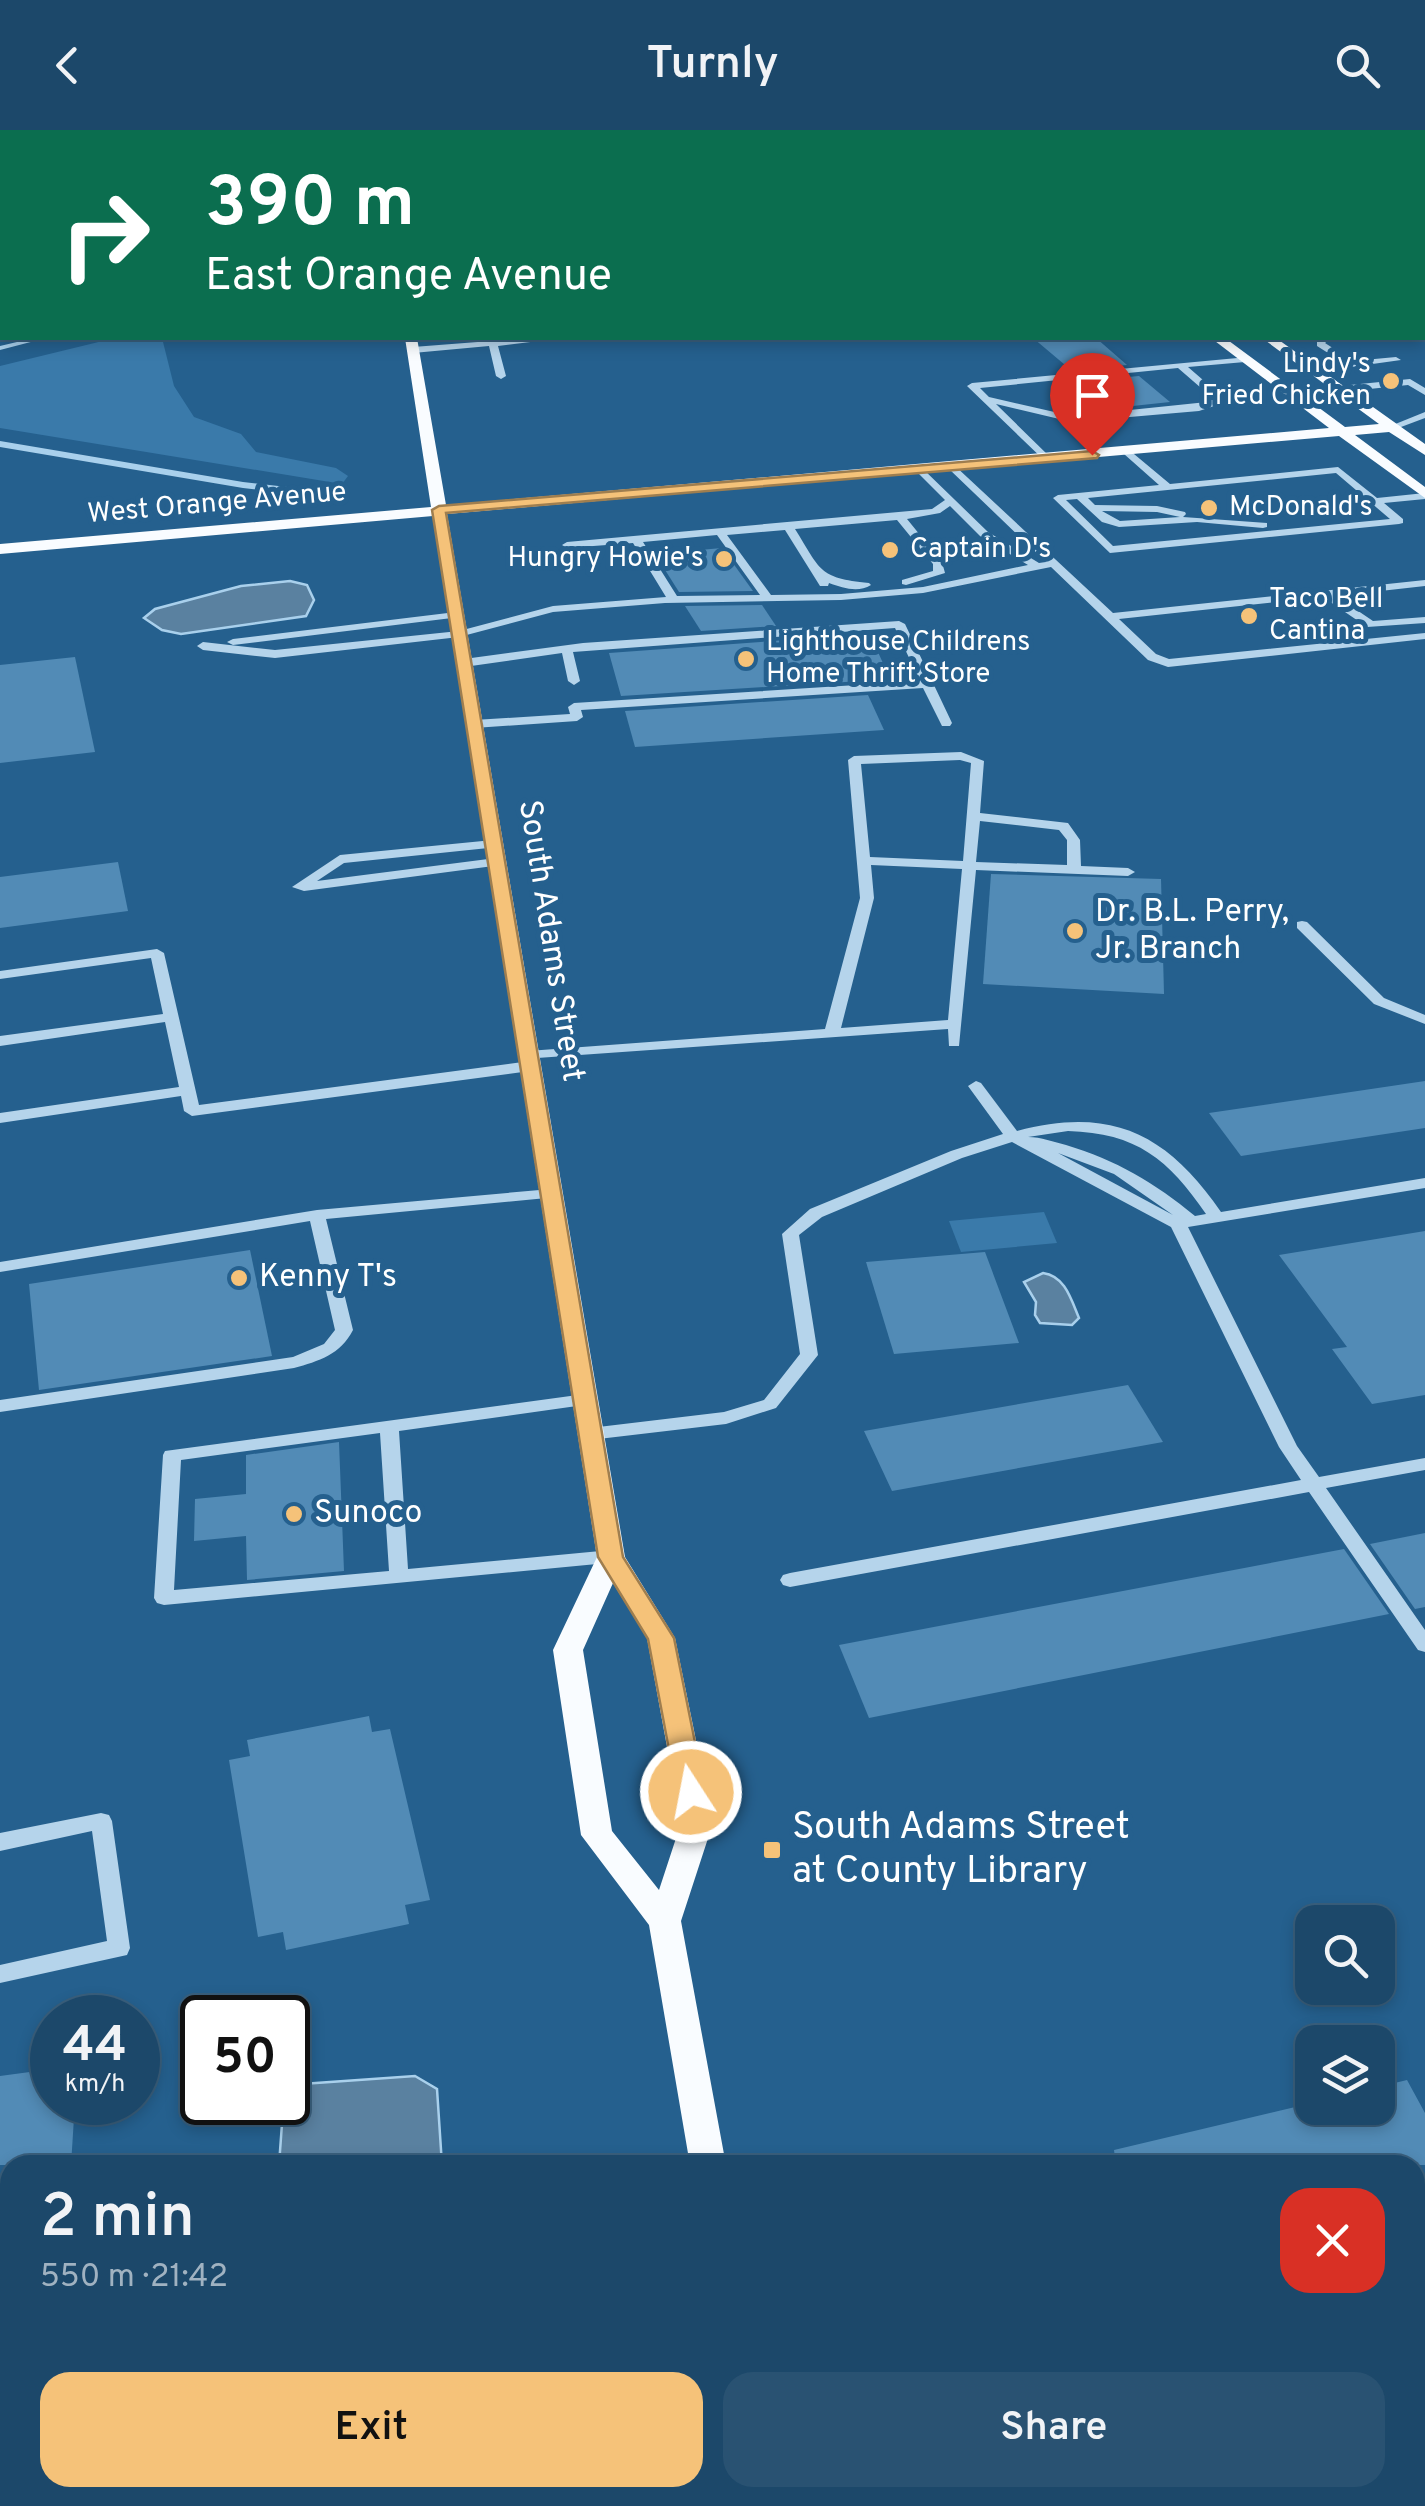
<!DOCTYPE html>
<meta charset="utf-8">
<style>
body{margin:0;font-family:Overpass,sans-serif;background:#295272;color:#f1f3f6;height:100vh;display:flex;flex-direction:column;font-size:38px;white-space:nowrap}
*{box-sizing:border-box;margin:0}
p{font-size:32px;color:#a0b2c1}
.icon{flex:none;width:55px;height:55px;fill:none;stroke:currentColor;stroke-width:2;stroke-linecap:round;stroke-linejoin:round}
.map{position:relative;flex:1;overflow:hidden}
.side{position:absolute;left:0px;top:2025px;width:1425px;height:352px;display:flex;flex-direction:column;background:#1c486a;border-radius:30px 30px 0 0;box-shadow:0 5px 15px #0003,0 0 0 2px #3a607e}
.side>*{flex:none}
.top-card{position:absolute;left:0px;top:0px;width:1425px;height:210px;box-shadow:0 5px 15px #0003,0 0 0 2px #3a607e;background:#0b6e4f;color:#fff;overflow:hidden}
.tools{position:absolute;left:1295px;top:1775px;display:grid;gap:20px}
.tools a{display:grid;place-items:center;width:100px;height:100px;border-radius:20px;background:#1c486a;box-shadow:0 5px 15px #0003,0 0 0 2px #3a607e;font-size:50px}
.speed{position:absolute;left:30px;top:1865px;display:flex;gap:20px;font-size:50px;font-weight:700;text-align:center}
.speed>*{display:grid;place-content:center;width:130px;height:130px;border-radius:50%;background:#1c486a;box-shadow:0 5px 15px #0003,0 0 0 2px #3a607e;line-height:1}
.speed small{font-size:25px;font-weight:400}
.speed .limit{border:5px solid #111;border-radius:15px;background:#fff;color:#111}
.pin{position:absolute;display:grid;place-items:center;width:85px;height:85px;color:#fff;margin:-102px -42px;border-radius:50% 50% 50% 0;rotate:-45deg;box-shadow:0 0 10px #0007}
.pin .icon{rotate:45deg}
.me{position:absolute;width:110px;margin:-55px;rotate:349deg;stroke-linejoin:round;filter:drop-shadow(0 0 8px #0008)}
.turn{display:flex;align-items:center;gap:35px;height:210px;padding:0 40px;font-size:45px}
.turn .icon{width:130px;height:130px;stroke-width:2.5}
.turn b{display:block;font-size:70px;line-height:85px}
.round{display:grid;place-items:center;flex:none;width:105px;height:105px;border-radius:30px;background:#295272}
.headline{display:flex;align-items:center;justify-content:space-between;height:170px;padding:0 40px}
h1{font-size:60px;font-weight:600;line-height:75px}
.cta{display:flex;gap:20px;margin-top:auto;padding:20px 40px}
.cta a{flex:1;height:115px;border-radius:30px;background:#f5c279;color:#111;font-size:40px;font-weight:600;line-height:115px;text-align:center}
.cta a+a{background:#295272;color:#f1f3f6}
header{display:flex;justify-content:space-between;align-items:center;height:130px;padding:0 40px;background:#1c486a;font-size:45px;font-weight:600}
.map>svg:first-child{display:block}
</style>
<header><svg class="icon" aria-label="back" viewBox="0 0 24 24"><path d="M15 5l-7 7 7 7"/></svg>Turnly<svg class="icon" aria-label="search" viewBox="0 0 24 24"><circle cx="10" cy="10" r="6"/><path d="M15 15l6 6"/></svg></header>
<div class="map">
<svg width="1425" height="2376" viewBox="0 0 1425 2376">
<rect width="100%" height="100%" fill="#25608e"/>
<!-- green -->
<g fill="#3a7aaa">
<polygon points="115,208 162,208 174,256 194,287 241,304 256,322 336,338 348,346 342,354 0,298 0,236"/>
<polygon points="1044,1082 1057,1113 961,1122 949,1091"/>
</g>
<!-- water -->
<g fill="#5a81a0" stroke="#a9d0ec" stroke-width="2.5">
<polygon points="290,451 307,455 314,470 306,486 181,504 162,500 144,488 155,479 241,456"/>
<path d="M 1043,1143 C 1065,1146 1071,1169 1079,1188 L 1072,1195 L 1040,1193 L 1035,1185 L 1036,1172 L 1024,1152 Z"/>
<polygon points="415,1946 437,1959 442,2035 279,2035 283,1980 302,1954"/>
</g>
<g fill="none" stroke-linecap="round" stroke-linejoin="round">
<!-- stream -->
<g fill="#a9d0ec" fill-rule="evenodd">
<rect x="1422" y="51" width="3" height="4"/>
<polygon points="34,208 46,208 0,220 0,216"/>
<polygon points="0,311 243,352 340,363 344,366 340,369 243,358 0,317"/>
</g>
</g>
<!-- building -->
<g fill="#528bb6">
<polygon points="1033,208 1096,208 1127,235 1071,240"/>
<polygon points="1139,246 1170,272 1114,278 1084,251"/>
<polygon points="722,418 753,461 679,462 655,424"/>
<polygon points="762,475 776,496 701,501 685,476"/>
<polygon points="870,504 886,540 856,541 861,551 621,566 609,523"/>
<polygon points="75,527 95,622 0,633 0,535"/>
<polygon points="868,565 884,600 635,617 625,581"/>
<polygon points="118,732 128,781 0,798 0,747"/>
<polygon points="991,744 1161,749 1164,864 983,854"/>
<polygon points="1425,951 1425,998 1241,1026 1209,983"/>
<polygon points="1425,1101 1425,1265 1372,1274 1332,1219 1347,1217 1279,1125"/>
<polygon points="250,1120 272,1226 39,1260 29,1154"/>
<polygon points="985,1122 1019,1213 894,1224 866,1132"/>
<polygon points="1128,1255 1163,1312 892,1361 864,1301"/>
<polygon points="339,1312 344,1441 247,1450 246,1406 194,1411 195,1369 246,1364 246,1325"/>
<polygon points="1425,1403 1425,1477 1415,1479 1370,1414"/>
<polygon points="1344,1419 1389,1484 869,1588 839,1515"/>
<polygon points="369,1586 372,1602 390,1599 430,1770 405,1775 409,1794 286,1820 283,1802 258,1807 229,1630 250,1626 247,1610"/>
<polygon points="52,1939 52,1972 75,1972 71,2035 0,2035 0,1946"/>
<polygon points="1407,1950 1425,1983 1425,2035 1116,2035 1114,2020 1312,1973 1312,1978 1378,1978 1378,1957"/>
</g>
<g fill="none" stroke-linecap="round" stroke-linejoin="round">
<!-- minor -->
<g fill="#b5d4eb" fill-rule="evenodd">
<polygon points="41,0 49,0 49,2 42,2"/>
<polygon points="877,0 887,0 889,2 880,2"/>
<rect x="0" y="22" width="2" height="5"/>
<rect x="1422" y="34" width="3" height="4"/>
<rect x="1422" y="129" width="3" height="6"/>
<rect x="1422" y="180" width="3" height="6"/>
<polygon points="531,208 563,208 498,216 506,246 501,249 496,246 489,216 413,223 408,220 413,217"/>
<polygon points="1317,208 1331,208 1325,213 1353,231 1396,227 1401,230 1351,237 1343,233 1302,236 1300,234 1336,228 1317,216"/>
<path d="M 1248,227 L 1250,229 L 1245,232 L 1188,237 L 1218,263 L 1214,276 L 1199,281 L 1072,292 L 996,274 L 1050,327 L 1051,329 L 1046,332 L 967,256 L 972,253 ZM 1178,238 L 1208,264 L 1207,272 L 1072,286 L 989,267 L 980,258 Z"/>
<polygon points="1410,249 1425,258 1425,265 1408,255 1340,262 1335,259 1340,256"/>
<polygon points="1425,282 1425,288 1393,300 1388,297"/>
<path d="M 1128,319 L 1170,354 L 1338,337 L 1377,368 L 1425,363 L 1425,369 L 1384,373 L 1403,389 L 1403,393 L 1399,394 L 1110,423 L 1053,368 L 1058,365 L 1159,355 L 1124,324 L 1124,320 ZM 1336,343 L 1390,389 L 1113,416 L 1066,370 L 1077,369 L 1102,392 L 1119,397 L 1197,392 L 1263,398 L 1267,397 L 1267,393 L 1183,387 L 1186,384 L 1185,382 L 1157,376 L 1095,375 L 1088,368 ZM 1102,381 L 1157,382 L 1180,387 L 1120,391 Z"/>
<path d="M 953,334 L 1113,483 L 1425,450 L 1425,456 L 1336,466 L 1373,491 L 1425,487 L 1425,493 L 1367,497 L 1323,467 L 1119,489 L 1156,524 L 1169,529 L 1425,503 L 1425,509 L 1168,537 L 1148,530 L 1051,437 L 923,463 L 841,470 L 665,473 L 553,482 L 459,507 L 275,528 L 203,520 L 197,516 L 203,512 L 275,520 L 459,501 L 553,476 L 666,467 L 633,413 L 567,418 L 562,415 L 567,412 L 932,379 L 945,370 L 917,342 L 916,340 L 921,337 L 988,402 L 1039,433 L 1046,432 L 949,339 L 949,335 ZM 950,376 L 980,406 L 1028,435 L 923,457 L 841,464 L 771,465 L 727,405 L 785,400 L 820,456 L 828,456 L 829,453 C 843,458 858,463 871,455 L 869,453 C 818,448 821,440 795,399 L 897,390 L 933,434 L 933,441 L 902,450 L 902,454 L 906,455 L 945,443 L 942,432 L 907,389 L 940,383 ZM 717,405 L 760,465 L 677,466 L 643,412 Z"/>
<polygon points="456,482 460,483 460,487 233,515 227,512 233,509"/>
<polygon points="899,491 905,494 952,593 950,596 942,596 923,558 581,580 583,587 577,591 474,598 468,594 474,590 570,584 568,577 574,573 920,551 895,498 573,522 580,551 574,555 568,551 562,523 464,537 458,533 464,529 583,513"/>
<path d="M 961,622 L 984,631 L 980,683 L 1068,693 L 1080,710 L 1081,736 L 1128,738 L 1135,742 L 1128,746 L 976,740 L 959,916 L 949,916 L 948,899 L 523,929 L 520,926 L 523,923 L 528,921 L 825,899 L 860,768 L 848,630 L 854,626 ZM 960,630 L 971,633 L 963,731 L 870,727 L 861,634 ZM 980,691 L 1059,700 L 1067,710 L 1067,735 L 976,732 ZM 871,735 L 962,739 L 948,890 L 841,898 L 874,768 Z"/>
<polygon points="493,710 498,711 498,717 344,733 317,751 496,728 503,732 501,735 304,761 292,757 340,725"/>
<polygon points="1302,791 1307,792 1384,868 1425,885 1425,894 1374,874 1297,798 1297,792"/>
<polygon points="157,819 164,823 199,975 530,931 538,936 530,941 192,986 184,981 181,966 0,993 0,983 179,957 165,892 0,916 0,906 163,884 151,828 0,849 0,841"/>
<path d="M 976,951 L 981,953 L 1017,1001 C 1112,976 1167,1004 1221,1082 L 1425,1048 L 1425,1058 L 1188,1097 L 1297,1316 L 1319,1347 L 1425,1328 L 1425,1340 L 1326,1358 L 1425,1500 L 1425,1522 L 1418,1520 L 1309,1362 L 790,1457 L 783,1455 L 780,1450 L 783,1445 L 790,1443 L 1301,1350 L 1279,1317 L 1171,1097 L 1012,1012 L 962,1028 L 822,1087 L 799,1105 L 818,1225 L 776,1278 L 726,1294 L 590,1310 L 583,1308 L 581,1304 L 583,1300 L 590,1298 L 724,1282 L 764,1270 L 800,1224 L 782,1104 L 810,1079 L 951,1021 L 1003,1004 L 968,956 ZM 1068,1001 C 1137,1003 1168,1029 1206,1084 L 1195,1086 C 1155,1053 1116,1030 1066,1015 C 1054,1012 1041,1007 1028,1007 ZM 1058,1023 L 1114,1044 L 1173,1085 Z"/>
<path d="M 551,1059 L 557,1061 L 559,1064 L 557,1067 L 326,1089 L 353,1200 C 340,1225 319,1231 294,1238 L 0,1282 L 0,1270 L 293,1227 L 324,1214 L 335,1200 L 310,1091 L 0,1142 L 0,1132 L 317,1080 Z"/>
<path d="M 585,1264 L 594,1270 L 591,1274 L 399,1301 L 408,1439 L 611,1420 L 618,1422 L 621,1427 L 618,1432 L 164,1475 L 157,1473 L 154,1468 L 163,1325 L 165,1321 ZM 380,1303 L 389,1441 L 174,1460 L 181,1330 Z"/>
<polygon points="101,1683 109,1685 112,1691 130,1818 127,1825 0,1853 0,1835 107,1811 92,1701 0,1721 0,1703"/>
<polygon points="1425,2184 1425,2208 1415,2210 1415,2186"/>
</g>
<!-- major -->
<g fill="#f9fcff" fill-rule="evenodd">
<rect x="372" y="0" width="10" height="2"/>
<polygon points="938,0 950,0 951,2 940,2"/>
<polygon points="978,0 990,0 991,2 980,2"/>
<path d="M 405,208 L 417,208 L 446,375 L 1329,298 L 1211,208 L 1225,208 L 1345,297 L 1379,294 L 1262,208 L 1276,208 L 1425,314 L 1425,325 L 1389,302 L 1355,305 L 1425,357 L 1425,368 L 1339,306 L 447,384 L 625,1427 L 675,1508 L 713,1693 L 681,1791 L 726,2035 L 690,2035 L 649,1795 L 581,1705 L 553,1520 L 597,1427 L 433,386 L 0,424 L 0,414 L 431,377 ZM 613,1453 L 647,1508 L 681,1693 L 659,1760 L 612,1701 L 583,1520 Z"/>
<polygon points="746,2368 786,2368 788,2376 748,2376"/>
</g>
</g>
<!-- route -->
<polygon fill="#f5c279" stroke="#9f7e4f" stroke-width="2.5" points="1092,321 1099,325 1097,328 446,383 623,1427 674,1508 705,1662 701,1670 691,1673 681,1670 677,1662 648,1509 598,1427 432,380 439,376"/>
<!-- markers -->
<g fill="#f5c279" stroke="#25608e" stroke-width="4">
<circle cx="1391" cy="251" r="10"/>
<circle cx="1209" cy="378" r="10"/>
<circle cx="890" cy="420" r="10"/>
<circle cx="724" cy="429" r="10"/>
<circle cx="1249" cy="486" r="10"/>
<circle cx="746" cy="529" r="10"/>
<circle cx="1075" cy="801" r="10"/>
<circle cx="239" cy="1148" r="10"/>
<circle cx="294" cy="1384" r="10"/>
<rect x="762" y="1710" width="20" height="20" rx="5"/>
</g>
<g text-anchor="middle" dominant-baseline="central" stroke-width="10" stroke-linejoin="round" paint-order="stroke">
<!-- far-poi labels -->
<g font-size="28" fill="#fff" stroke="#25608e" text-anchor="start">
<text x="1371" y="235" text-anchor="end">Lindy's<tspan x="1371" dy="32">Fried Chicken</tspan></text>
<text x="1229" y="378">McDonald's</text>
<text x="910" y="420">Captain D's</text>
<text x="704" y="429" text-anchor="end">Hungry Howie's</text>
<text x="1269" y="470">Taco Bell<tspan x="1269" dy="32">Cantina</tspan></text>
<text x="766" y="513">Lighthouse Childrens<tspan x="766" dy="32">Home Thrift Store</tspan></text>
</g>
<!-- far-street labels -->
<g font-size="28" fill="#fff" stroke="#25608e">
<text transform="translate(217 374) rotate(-5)">West Orange Avenue</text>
</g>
<!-- poi labels -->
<g font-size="32" fill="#fff" stroke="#25608e" text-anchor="start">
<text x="1095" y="783">Dr. B.L. Perry,<tspan x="1095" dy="37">Jr. Branch</tspan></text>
<text x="259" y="1148">Kenny T's</text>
<text x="314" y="1384">Sunoco</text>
</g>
<!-- street labels -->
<g font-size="32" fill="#fff" stroke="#25608e">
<text transform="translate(550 811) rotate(81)">South Adams Street</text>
</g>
<!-- near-poi labels -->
<g font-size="38" fill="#fff" stroke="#25608e" text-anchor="start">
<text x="792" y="1698">South Adams Street<tspan x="792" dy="44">at County Library</tspan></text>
</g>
</g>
</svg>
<div class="tools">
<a><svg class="icon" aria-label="search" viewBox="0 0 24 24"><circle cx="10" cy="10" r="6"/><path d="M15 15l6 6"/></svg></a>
<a><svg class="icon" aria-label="layers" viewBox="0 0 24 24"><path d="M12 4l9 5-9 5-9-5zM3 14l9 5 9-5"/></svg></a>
</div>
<div class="speed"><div>44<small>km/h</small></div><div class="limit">50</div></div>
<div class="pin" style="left:1092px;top:325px;background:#d93025"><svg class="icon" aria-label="arrive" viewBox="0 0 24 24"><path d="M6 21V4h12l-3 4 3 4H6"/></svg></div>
<svg class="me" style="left:691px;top:1662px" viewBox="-20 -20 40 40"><circle r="17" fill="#f5c279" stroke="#fff" stroke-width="3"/><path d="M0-11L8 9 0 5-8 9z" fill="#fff"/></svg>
<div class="top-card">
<div class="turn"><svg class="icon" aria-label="right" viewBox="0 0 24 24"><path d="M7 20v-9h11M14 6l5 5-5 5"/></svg><div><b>390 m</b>East Orange Avenue</div></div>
</div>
<section class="side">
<div class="headline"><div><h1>2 min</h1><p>550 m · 21:42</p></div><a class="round" style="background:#d93025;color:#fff"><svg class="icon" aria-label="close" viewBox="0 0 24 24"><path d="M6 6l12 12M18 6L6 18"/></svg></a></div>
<div class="cta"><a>Exit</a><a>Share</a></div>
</section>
</div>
